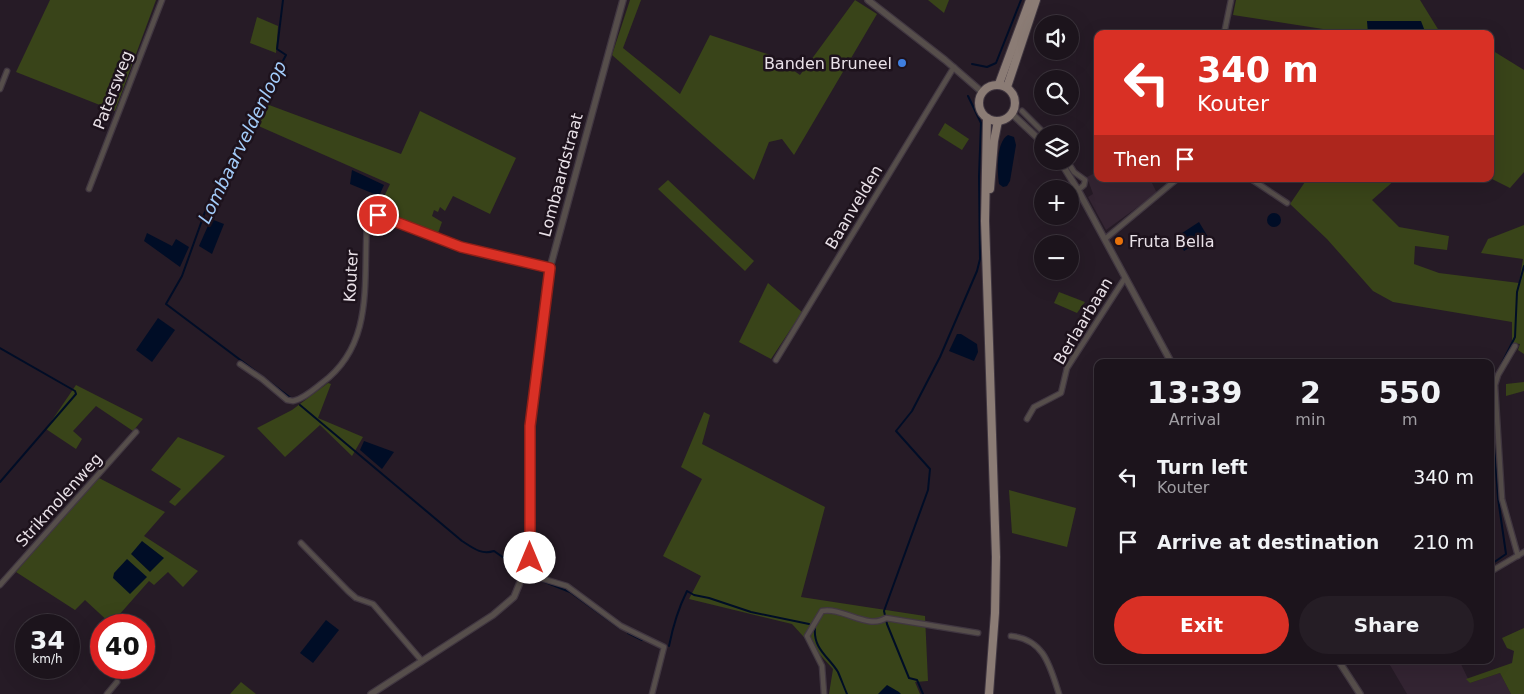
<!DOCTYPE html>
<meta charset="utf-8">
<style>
body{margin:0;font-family:"DejaVu Sans",sans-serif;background:#251d25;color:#f1f3f6;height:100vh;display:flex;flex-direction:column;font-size:19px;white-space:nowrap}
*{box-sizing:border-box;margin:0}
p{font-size:16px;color:#a09ea3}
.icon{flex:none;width:28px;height:28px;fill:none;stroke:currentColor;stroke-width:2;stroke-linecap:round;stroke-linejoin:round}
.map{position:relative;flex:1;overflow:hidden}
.sheet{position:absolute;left:1094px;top:359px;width:400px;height:305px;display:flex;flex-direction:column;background:#1c141c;border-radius:10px;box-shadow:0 5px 20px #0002,0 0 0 1px #3a333b}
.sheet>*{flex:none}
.hud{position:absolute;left:1094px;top:30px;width:400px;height:152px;border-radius:10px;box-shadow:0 5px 20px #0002,0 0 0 1px #3a333b;background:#d93025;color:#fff;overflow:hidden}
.tools{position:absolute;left:1034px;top:15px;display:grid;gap:10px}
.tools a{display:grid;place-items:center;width:45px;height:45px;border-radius:50%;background:#1c141c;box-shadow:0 5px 20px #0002,0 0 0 1px #3a333b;font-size:25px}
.speed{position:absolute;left:15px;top:614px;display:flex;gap:10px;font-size:25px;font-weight:700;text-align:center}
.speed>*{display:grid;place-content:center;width:65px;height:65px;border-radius:50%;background:#1c141c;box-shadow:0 5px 20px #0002,0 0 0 1px #3a333b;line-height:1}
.speed small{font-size:12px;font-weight:400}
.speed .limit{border:8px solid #d22;background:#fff;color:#111}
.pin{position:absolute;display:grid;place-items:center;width:42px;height:42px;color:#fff;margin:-21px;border:2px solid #fff;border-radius:50%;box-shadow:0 1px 5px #0007}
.me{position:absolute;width:55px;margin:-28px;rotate:0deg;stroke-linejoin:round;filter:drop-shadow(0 0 4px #0008)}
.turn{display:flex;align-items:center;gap:18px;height:105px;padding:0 20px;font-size:22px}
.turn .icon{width:65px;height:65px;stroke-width:2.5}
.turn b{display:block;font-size:35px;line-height:42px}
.then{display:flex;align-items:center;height:48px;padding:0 20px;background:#0003;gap:10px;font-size:19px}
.eta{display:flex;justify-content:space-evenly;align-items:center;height:85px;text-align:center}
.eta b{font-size:30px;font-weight:800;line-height:35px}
.cta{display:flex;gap:10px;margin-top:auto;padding:10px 20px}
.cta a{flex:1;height:58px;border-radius:30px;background:#d93025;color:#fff;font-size:20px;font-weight:800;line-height:58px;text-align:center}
.cta a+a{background:#251d25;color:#f1f3f6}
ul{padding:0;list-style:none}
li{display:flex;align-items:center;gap:15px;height:65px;padding:0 20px}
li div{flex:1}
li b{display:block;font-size:19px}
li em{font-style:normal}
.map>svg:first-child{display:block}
</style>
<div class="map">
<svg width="1524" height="694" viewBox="0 0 1524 694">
<rect width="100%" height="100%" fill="#261b26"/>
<!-- built -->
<g fill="#332432">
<polygon points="1097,172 1098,179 1150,179 1157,193 1106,230 1088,197 1093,194 1087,177"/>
<polygon points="1387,660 1459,660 1470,683 1500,673 1511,694 1407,694"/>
</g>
<!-- green -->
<g fill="#394419">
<polygon points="50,0 156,0 115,111 16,72"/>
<polygon points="630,0 641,0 623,48 680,94 710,35 773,56 800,75 855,0 877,14 794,155 782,139 769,142 754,180 612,55"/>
<polygon points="928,0 949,0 944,13"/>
<polygon points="1236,0 1420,0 1441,34 1355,34 1233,15"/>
<polygon points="257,17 278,26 276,53 250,43"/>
<polygon points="1490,49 1524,70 1524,172 1510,188 1490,178"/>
<polygon points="261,102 401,154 420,111 516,158 490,214 453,196 445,211 440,207 438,212 434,210 432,216 442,222 437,236 377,212 390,184 252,123"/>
<polygon points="945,123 969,139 962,150 938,135"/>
<polygon points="1307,179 1396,179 1372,200 1399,227 1449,236 1447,250 1415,246 1414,264 1439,273 1519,283 1523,259 1481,253 1488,239 1524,225 1524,354 1518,350 1520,344 1512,343 1512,322 1393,302 1373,291 1327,239 1290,204"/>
<polygon points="668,180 754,261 745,271 658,189"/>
<polygon points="768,283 802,312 771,359 739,342"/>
<polygon points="1059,292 1085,302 1077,313 1054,303"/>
<polygon points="1524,382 1524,391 1506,396 1506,384"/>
<polygon points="328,383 331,384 318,418 363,437 352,456 320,425 285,457 257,428 292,410"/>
<polygon points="76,385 143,419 133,431 96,406 73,431 82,439 76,449 46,429"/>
<polygon points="704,412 710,415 702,444 825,507 801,597 925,616 928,681 915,682 920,694 829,694 833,669 792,624 689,599 701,576 663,556 702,479 681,467"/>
<polygon points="178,437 225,456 175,506 169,502 181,489 151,470"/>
<polygon points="97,477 165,512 144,536 198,571 183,587 168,572 154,585 149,581 111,624 85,600 75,610 16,572"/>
<polygon points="1009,490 1076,508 1067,547 1012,533"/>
<polygon points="1524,628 1524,694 1511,694 1500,673 1470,683 1466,679 1512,663 1514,651 1507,648 1502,638"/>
<polygon points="241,682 256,694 230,694"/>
</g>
<!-- water -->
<g fill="#000d26">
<polygon points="1367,21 1421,21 1426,34 1368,34"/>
<path d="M 1008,135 L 1014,137 L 1016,145 L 1010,181 L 1007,186 L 1003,187 L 999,184 C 997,171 996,142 1008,135 Z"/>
<polygon points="352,170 384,185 379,196 350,184"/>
<circle cx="1274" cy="220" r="7"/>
<polygon points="211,219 224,224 212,254 199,246"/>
<polygon points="1199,222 1208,237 1184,251 1176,237"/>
<polygon points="147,233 172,246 176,239 189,247 180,267 144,241"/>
<polygon points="158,318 175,330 152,362 136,350"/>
<polygon points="957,334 961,334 977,344 978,352 974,361 949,351"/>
<polygon points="364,441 394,452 382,469 360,450"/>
<polygon points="142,541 164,558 150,572 131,554"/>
<polygon points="127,559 147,577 130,594 113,578 114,573"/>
<polygon points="326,620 339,630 313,663 300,653"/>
<polygon points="887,685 899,692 901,694 878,694"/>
</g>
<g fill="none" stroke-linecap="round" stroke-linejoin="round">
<!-- stream -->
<g stroke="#000d26" stroke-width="2">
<polyline points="283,0 277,49 286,55 210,198 182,276 166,304 292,399"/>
<polyline points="972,64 987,67 996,63 1021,0"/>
<polyline points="0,348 75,391 76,394 0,482"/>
<polyline points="1501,365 1515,337 1517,292 1524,266"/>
<path d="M 300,405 L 462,541 C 473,548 481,555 494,551 L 521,570"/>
<polyline points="1490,565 1506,554 1498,498 1490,388 1495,378"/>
<polyline points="1490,575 1491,579"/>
<polyline points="530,576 570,592 621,629"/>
<path d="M 815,628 C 813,649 829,657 838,672 C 841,679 844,687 847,694"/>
<polyline points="628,633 642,640"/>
<path d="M 669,646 C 673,626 679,607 687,591 L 694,595 L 709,598 L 751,612 L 809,624"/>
<polyline points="923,694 917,680 909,678 887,624 884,611 928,490 930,469 896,431 912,411 940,357 977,271 980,259 979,176 981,123 968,96"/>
</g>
<!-- minor casing -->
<g stroke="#413741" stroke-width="7">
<g id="minor">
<polyline points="1224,34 1231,0"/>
<polyline points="0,89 7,71"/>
<polyline points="1022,111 1045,134"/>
<polyline points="1067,161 1074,172 1085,180 1084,185 1078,190"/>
<polyline points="1251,179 1287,203"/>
<polyline points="89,189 162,0"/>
<polyline points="1105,239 1177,179"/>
<polyline points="1515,346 1498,375 1495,385 1502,499 1518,556"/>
<polyline points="776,360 954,67"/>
<path d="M 240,364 L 262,379 L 287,400 L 293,401 C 303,399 313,390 322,383 C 375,344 363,281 367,223 L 372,215 L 378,215 L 461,247 L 550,268"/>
<polyline points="1027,419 1034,407 1061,393 1067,368 1125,278"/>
<polyline points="301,543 348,591 356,598 373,604 422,661"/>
<polyline points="527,569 537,577 567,586 621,626 664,647 652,694"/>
<polyline points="1490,572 1524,552"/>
<polyline points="0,585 136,432"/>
<path d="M 1011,636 C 1044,639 1050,666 1059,694"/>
<polyline points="107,694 117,682"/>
<path d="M 824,694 L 822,666 L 807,636 L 822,611 C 843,607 868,630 886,618 L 978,633"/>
</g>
</g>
<!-- tertiary casing -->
<g stroke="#413741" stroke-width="8">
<g id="tertiary">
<polyline points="868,0 945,60 982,92"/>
<polyline points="1012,114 1042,142"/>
<polyline points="1060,161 1078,190 1171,362"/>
<polyline points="1338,660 1360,694"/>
<polyline points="371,694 493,615 514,597 530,558 530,426 550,268 623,0"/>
</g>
</g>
<!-- primary casing -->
<g stroke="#413741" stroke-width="10">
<g id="primary">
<polyline points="999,84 1030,0"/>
<circle cx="997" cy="103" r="18"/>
<polyline points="1007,87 1036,0"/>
<polyline points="987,118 985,221 996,557 995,613 989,694"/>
<polyline points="990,189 994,141 998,121"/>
</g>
</g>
<!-- minor -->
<use href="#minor" stroke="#564e4b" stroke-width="4.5"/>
<!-- tertiary -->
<use href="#tertiary" stroke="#564e4b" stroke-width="5.5"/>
<!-- primary -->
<use href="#primary" stroke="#8b7c75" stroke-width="8"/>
</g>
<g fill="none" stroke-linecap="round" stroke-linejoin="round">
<!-- route casing -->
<g stroke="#8d1f18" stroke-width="12">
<polyline id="route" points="378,215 461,247 550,268 530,426 530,558"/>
</g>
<!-- route -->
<use href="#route" stroke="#d93025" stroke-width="9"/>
</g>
<!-- markers -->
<circle fill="#3f7fe0" stroke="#1d121c" stroke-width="2" cx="902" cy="63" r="5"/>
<circle fill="#e8710a" stroke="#1d121c" stroke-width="2" cx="1119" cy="241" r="5"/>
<g text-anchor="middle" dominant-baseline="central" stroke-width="5" stroke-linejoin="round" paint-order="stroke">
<!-- poi labels -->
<g font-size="16" fill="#e9e1e8" stroke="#1d121c" text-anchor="end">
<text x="892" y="63">Banden Bruneel</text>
<text x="1129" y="241" text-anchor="start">Fruta Bella</text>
</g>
<!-- street labels -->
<g font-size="16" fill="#e9e1e8" stroke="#1d121c">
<text transform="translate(113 90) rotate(-69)">Patersweg</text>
<text transform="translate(561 175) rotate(-75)">Lombaardstraat</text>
<text transform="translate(854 207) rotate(-59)">Baanvelden</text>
<text transform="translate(351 276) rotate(-87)">Kouter</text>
<text transform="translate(1083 321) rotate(-59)">Berlaarbaan</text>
<text transform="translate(59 500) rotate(-48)">Strikmolenweg</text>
</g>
<!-- water labels -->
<g font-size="18" font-style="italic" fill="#a3ccfa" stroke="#1d121c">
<text transform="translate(242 142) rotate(-64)">Lombaarveldenloop</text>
</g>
</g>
</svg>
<div class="tools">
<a><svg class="icon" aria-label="sound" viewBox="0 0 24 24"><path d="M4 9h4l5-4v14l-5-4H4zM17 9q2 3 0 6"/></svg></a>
<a><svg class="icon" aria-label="search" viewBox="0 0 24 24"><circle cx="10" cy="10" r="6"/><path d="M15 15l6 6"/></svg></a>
<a><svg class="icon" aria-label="layers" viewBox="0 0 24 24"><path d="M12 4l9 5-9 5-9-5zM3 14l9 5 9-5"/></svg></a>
<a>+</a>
<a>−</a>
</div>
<div class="speed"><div>34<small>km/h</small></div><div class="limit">40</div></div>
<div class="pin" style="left:378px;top:215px;background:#d93025"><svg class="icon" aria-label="arrive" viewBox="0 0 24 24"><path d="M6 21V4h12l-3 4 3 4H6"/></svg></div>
<svg class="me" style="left:530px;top:558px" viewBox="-20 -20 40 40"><circle r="19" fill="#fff"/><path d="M0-13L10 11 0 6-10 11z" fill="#d93025"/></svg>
<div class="hud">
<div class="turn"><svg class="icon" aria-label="left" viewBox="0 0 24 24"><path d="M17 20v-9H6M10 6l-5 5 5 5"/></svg><div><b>340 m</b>Kouter</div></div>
<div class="then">Then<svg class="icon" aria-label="arrive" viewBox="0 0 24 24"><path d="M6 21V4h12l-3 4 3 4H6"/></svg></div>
</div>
<section class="sheet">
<div class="eta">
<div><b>13:39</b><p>Arrival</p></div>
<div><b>2</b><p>min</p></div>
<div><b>550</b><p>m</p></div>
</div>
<ul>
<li><svg class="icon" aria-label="left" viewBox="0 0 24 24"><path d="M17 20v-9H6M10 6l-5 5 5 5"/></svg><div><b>Turn left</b><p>Kouter</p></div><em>340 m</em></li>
<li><svg class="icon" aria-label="arrive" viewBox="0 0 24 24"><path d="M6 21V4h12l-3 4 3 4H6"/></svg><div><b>Arrive at destination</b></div><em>210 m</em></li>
</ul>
<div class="cta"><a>Exit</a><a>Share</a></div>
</section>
</div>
